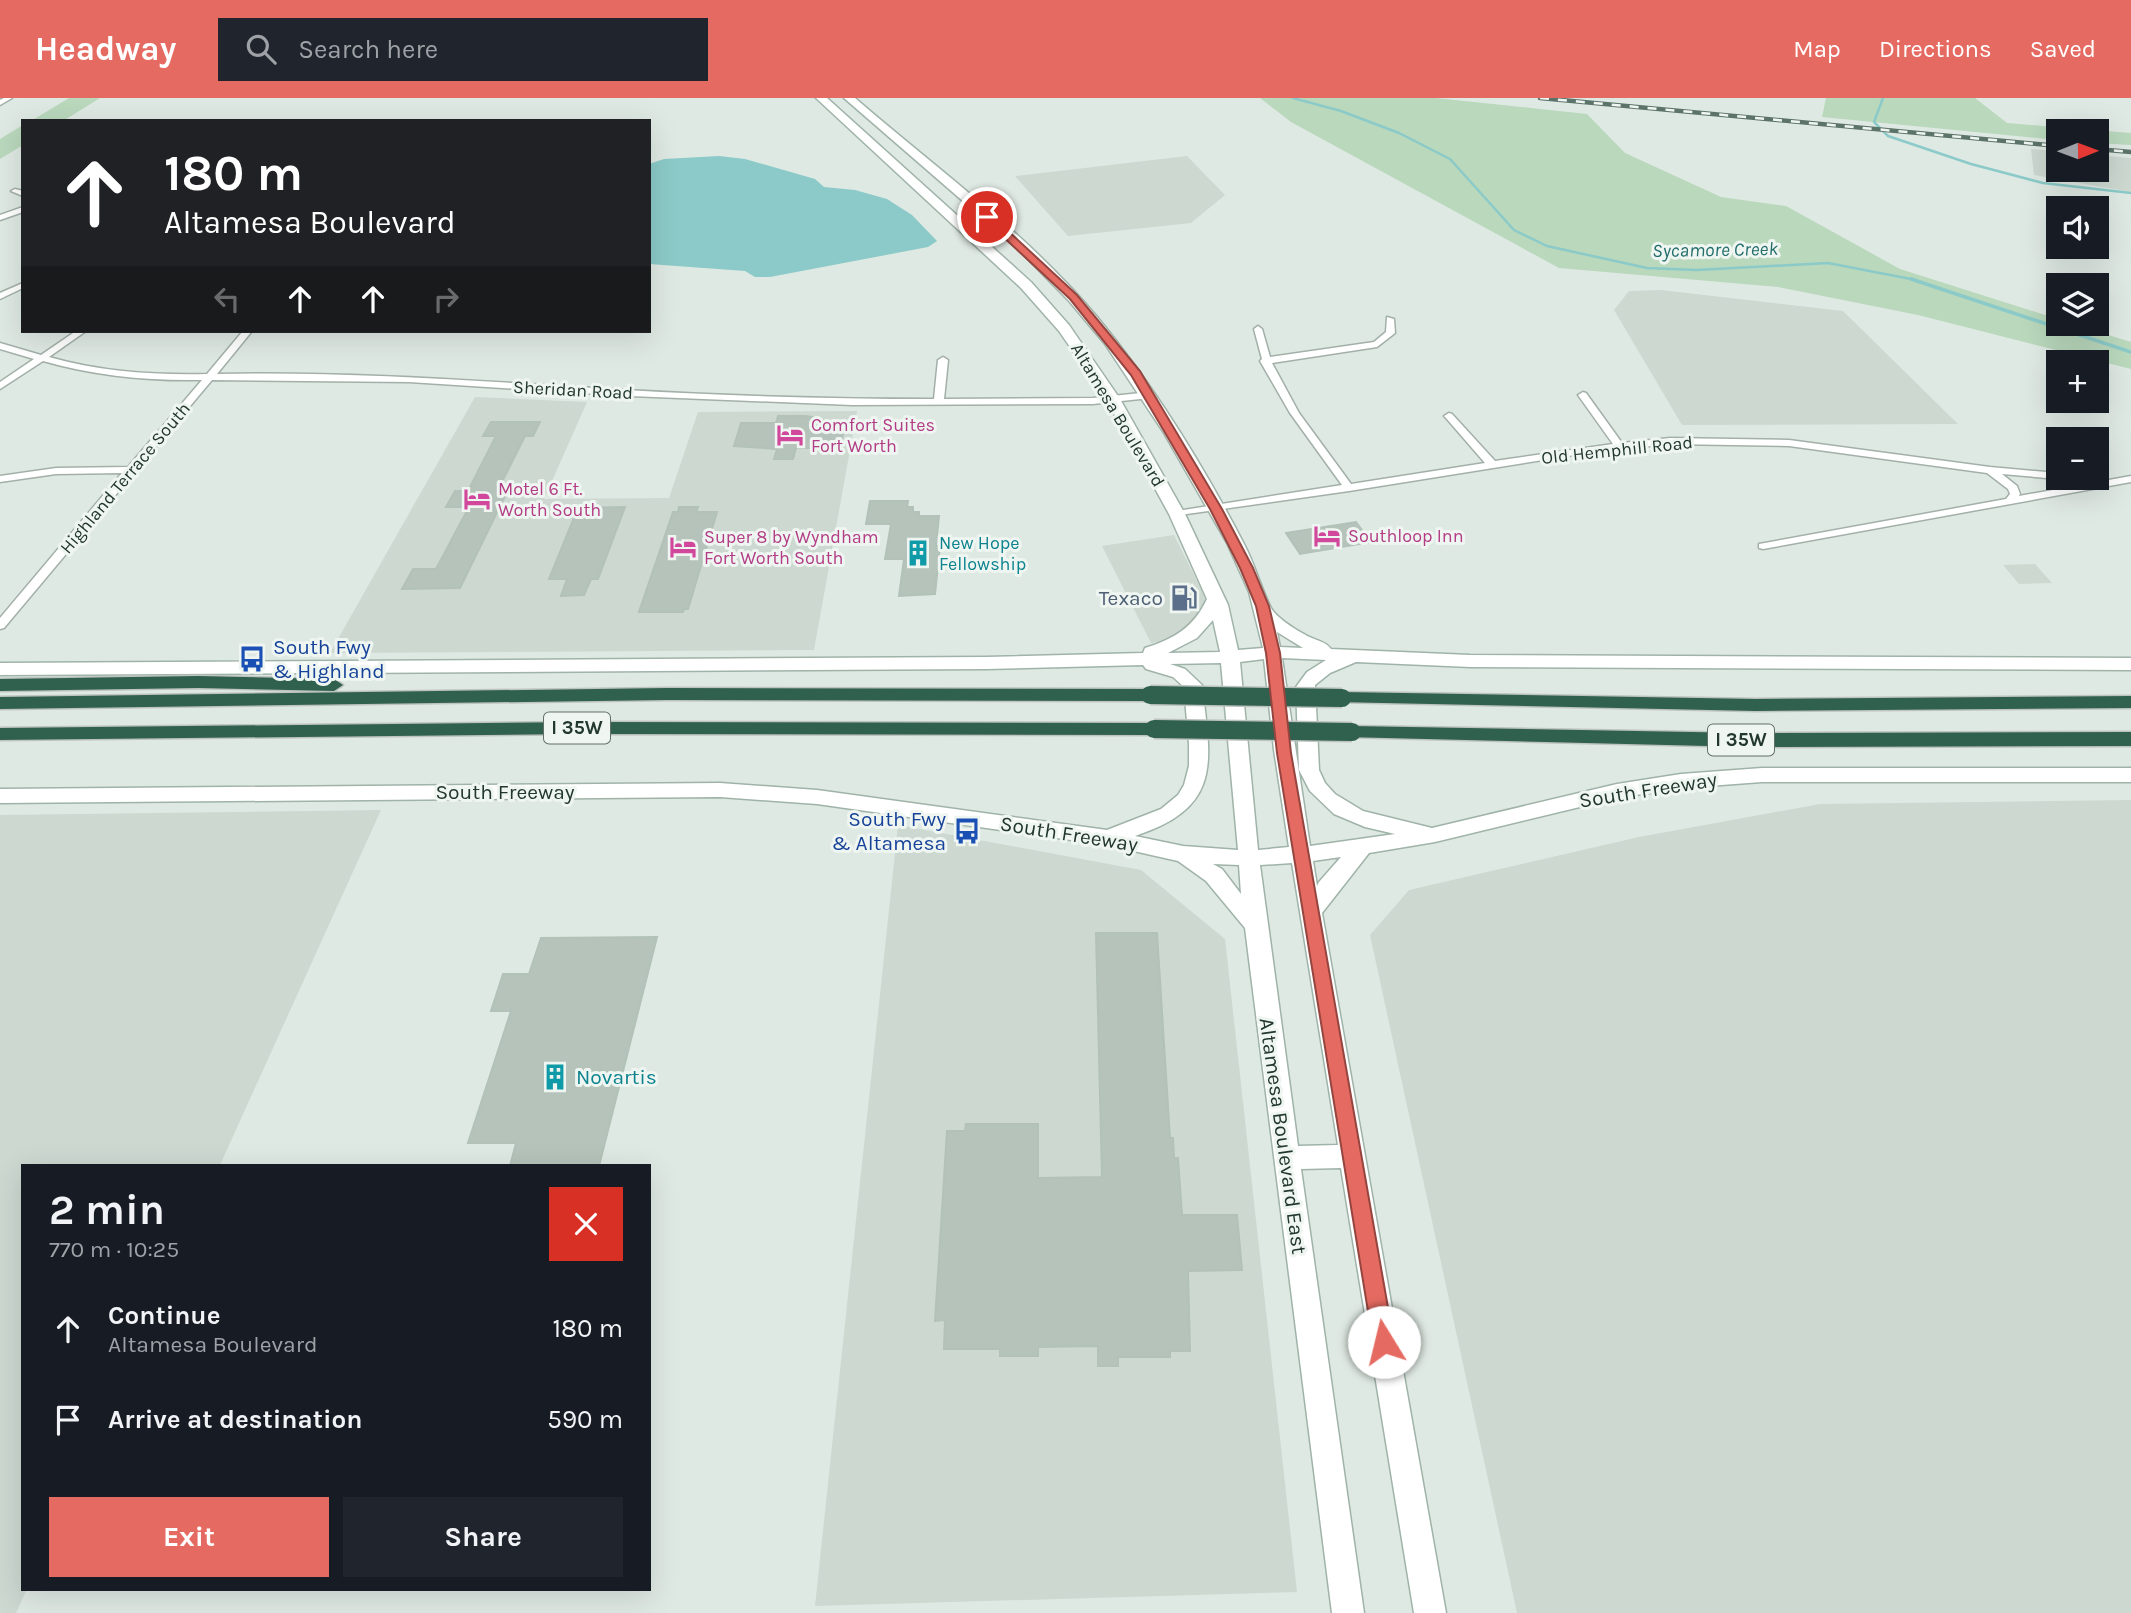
<!DOCTYPE html>
<meta charset="utf-8">
<style>
body{margin:0;font-family:Karla,sans-serif;background:#20242c;color:#f1f3f6;height:100vh;display:flex;flex-direction:column;font-size:26px;white-space:nowrap}
*{box-sizing:border-box;margin:0}
p{font-size:23px;color:#9ea1a6}
.icon{flex:none;width:38px;height:38px;fill:none;stroke:currentColor;stroke-width:2;stroke-linecap:round;stroke-linejoin:round}
.map{position:relative;flex:1;overflow:hidden}
.drawer{position:absolute;left:21px;top:1066px;width:630px;height:427px;display:flex;flex-direction:column;background:#171b24;border-radius:0px;box-shadow:0 7px 28px #0002}
.drawer>*{flex:none}
.top-card{position:absolute;left:21px;top:21px;width:630px;height:214px;border-radius:0px;box-shadow:0 7px 28px #0002;background:#202124;color:#fff;overflow:hidden}
.needle{width:46px;rotate:89deg}
.fabs{position:absolute;left:2046px;top:21px;display:grid;gap:14px}
.fabs a{display:grid;place-items:center;width:63px;height:63px;border-radius:0px;background:#171b24;box-shadow:0 7px 28px #0002;font-size:35px}
.pin{position:absolute;display:grid;place-items:center;width:60px;height:60px;color:#fff;margin:-30px;border:4px solid #fff;border-radius:50%;box-shadow:0 2px 7px #0007}
.me{position:absolute;width:77px;margin:-38px;rotate:351deg;stroke-linejoin:round;filter:drop-shadow(0 0 5px #0008)}
.turn{display:flex;align-items:center;gap:24px;height:147px;padding:0 28px;font-size:32px}
.turn .icon{width:91px;height:91px;stroke-width:2.5}
.turn b{display:block;font-size:49px;line-height:60px}
.lanes{display:flex;align-items:center;height:66px;padding:0 28px;background:#0003;justify-content:center;gap:35px;direction:ltr}
.lanes .off{opacity:.35}
.round{display:grid;place-items:center;flex:none;width:74px;height:74px;border-radius:0px;background:#20242c}
.head{display:flex;align-items:center;justify-content:space-between;height:119px;padding:0 28px}
h1{font-size:42px;font-weight:700;line-height:52px}
.button{display:flex;gap:14px;margin-top:auto;padding:14px 28px}
.button a{flex:1;height:80px;border-radius:0px;background:#e56a61;color:#fff;font-size:28px;font-weight:700;line-height:80px;text-align:center}
.button a+a{background:#20242c;color:#f1f3f6}
ul{padding:0;list-style:none}
li{display:flex;align-items:center;gap:21px;height:91px;padding:0 28px}
li div{flex:1}
li b{display:block;font-size:26px}
li em{font-style:normal}
header{display:flex;align-items:center;gap:42px;box-sizing:border-box;height:98px;padding:0 35px;background:#e56a61;color:#fff}
header strong{font-size:33px}
nav{display:flex;gap:38px;margin-inline-start:auto;font-size:24px}
.search{width:490px;height:63px;background:#20242c;display:flex;align-items:center;gap:18px;box-sizing:border-box;padding:0 24px;border-radius:0px;color:#9ea1a6;font-size:26px}
.map>svg:first-child{display:block}
</style>
<header>
<strong>Headway</strong>
<div class="search"><svg class="icon" aria-label="search" viewBox="0 0 24 24"><circle cx="10" cy="10" r="6"/><path d="M15 15l6 6"/></svg>Search here</div>
<nav><a>Map</a><a>Directions</a><a>Saved</a></nav>
</header>
<div class="map">
<svg width="2131" height="1515" viewBox="0 0 2131 1515">
<rect width="100%" height="100%" fill="#dfe9e3"/>
<!-- built -->
<g fill="#cdd8d1">
<polygon points="2031,51 2058,53 2058,72 2096,72 2097,57 2131,60 2131,94 2034,77"/>
<polygon points="1187,58 1225,97 1191,125 1068,138 1015,78"/>
<polygon points="1661,192 1843,213 1958,326 1682,327 1614,212 1629,193"/>
<polygon points="475,299 587,304 544,401 669,400 698,314 857,313 814,552 330,555"/>
<polygon points="1174,437 1205,499 1203,517 1174,542 1151,545 1102,448"/>
<polygon points="2035,466 2052,485 2019,486 2003,467"/>
<polygon points="2131,702 2131,1515 1517,1515 1370,837 1409,792 1639,739 1820,706"/>
<polygon points="381,712 220,1067 23,1068 23,1491 27,1491 16,1515 0,1515 0,717"/>
<polygon points="898,727 1141,772 1225,841 1297,1494 815,1508"/>
</g>
<!-- green -->
<g fill="#b9d8bc">
<polygon points="69,0 100,0 63,23 31,23"/>
<polygon points="1260,0 1436,0 1587,16 1625,55 1721,99 1786,108 1900,171 2058,221 2058,226 2073,226 2131,244 2131,271 1918,217 1778,189 1559,170 1291,24"/>
<polygon points="1826,0 1975,0 2007,25 2131,35 2131,47 2097,45 2096,33 2058,33 2058,42 1822,19"/>
<polygon points="23,27 23,47 0,61 0,41"/>
</g>
<!-- water -->
<polygon fill="#8bcac8" points="719,58 745,61 815,81 824,89 855,92 887,101 912,117 937,143 928,149 770,179 755,179 745,173 649,166 649,66 664,61"/>
<g fill="none" stroke-linecap="round" stroke-linejoin="round">
<!-- stream-far1 -->
<g stroke="#8bcac8" stroke-width="2.5">
<polyline points="1293,0 1341,13 1399,35 1450,61 1514,132 1547,148 1647,170 1697,172 1828,165 1916,182"/>
<polyline points="1883,0 1874,24 1888,38 1971,66 2043,85 2131,95"/>
</g>
<!-- stream -->
<polyline stroke="#8bcac8" stroke-width="3.5" points="1911,181 2131,254"/>
</g>
<!-- building -->
<g fill="#b5c3bb" stroke="#b2c2b8" stroke-width="2">
<polygon points="778,318 805,318 819,320 829,325 845,325 842,341 838,347 831,347 831,350 796,350 793,361 774,361 777,351 734,348 741,325 776,325"/>
<polygon points="491,324 540,324 533,338 525,338 498,392 508,392 460,490 402,491 413,471 436,471 469,409 446,409 455,393 468,393 496,338 483,338"/>
<polygon points="870,403 908,403 907,409 913,409 913,414 919,414 919,418 939,418 936,448 940,448 935,496 899,498 904,461 885,461 891,426 866,426"/>
<polygon points="625,409 598,481 591,481 584,497 561,498 567,481 549,481 578,410"/>
<polygon points="679,409 698,409 696,414 717,414 688,511 684,511 683,514 639,514 673,414 678,414"/>
<polygon points="1356,424 1371,444 1300,456 1286,435"/>
<polygon points="1096,835 1157,835 1170,1040 1173,1040 1174,1060 1178,1060 1182,1117 1237,1117 1242,1172 1188,1173 1190,1253 1170,1253 1170,1259 1118,1259 1118,1268 1098,1268 1098,1248 1038,1249 1038,1258 1000,1258 1000,1251 944,1251 945,1222 935,1223 947,1033 965,1033 966,1026 1038,1026 1038,1080 1102,1079"/>
<polygon points="657,839 599,1068 510,1068 516,1045 468,1045 511,913 491,913 503,876 529,876 541,840"/>
</g>
<g fill="none" stroke-linecap="round" stroke-linejoin="round">
<!-- street casing -->
<g stroke="#a3b0a9" stroke-width="3">
<g id="street">
<polygon points="4,0 12,0 0,7 0,2"/>
<polygon points="15,91 23,93 23,98 11,93"/>
<polygon points="23,109 23,114 0,122 0,117"/>
<polygon points="23,185 23,190 0,201 0,195"/>
<polygon points="1387,219 1394,221 1395,235 1377,249 1272,265 1299,315 1351,386 1485,365 1446,320 1444,318 1449,315 1452,316 1495,363 1613,346 1578,297 1583,294 1586,295 1622,345 1670,340 1789,342 1990,369 2058,375 2058,380 2062,380 2058,381 2002,376 2017,388 2020,396 2019,398 2131,378 2131,384 1763,451 1759,450 1759,446 2006,401 2010,396 2008,391 1987,375 1789,348 1670,346 1593,354 1349,393 1173,418 1173,414 1177,413 1342,387 1290,315 1260,263 1262,261 1254,231 1258,228 1262,231 1270,259 1374,244 1386,234"/>
<path d="M 76,233 L 86,233 L 49,259 C 101,274 153,277 207,276 L 243,233 L 252,233 L 217,276 C 354,273 490,284 626,292 C 729,298 832,301 934,301 L 938,262 L 943,259 L 948,262 L 944,301 L 1093,300 L 1150,294 L 1155,297 L 1150,300 L 1093,306 L 852,307 L 630,298 L 409,284 L 212,282 L 4,530 L 0,531 L 0,520 L 122,375 L 56,376 L 0,384 L 0,378 L 56,370 L 128,369 L 202,282 C 148,283 95,278 43,263 L 0,291 L 0,284 L 34,261 L 0,251 L 0,245 L 41,257 Z"/>
</g>
</g>
<!-- secondary casing -->
<g stroke="#9fb3a9" stroke-width="3">
<path id="secondary" d="M 816,0 L 827,0 L 1031,184 L 1069,227 L 1120,301 L 1185,416 L 1228,507 L 1238,552 L 1263,550 L 1249,494 L 1227,445 L 1164,335 L 1105,246 L 1069,203 L 1017,150 L 844,0 L 855,0 C 937,71 1028,136 1098,220 C 1155,289 1203,367 1244,446 C 1255,467 1261,490 1271,510 C 1276,519 1294,531 1304,536 C 1312,542 1325,542 1331,551 L 1470,557 L 2131,560 L 2131,572 L 1470,569 L 1356,564 L 1330,575 L 1315,587 L 1319,672 L 1325,685 L 1335,696 L 1363,713 L 1432,730 L 1617,686 L 1681,676 L 1762,670 L 2131,670 L 2131,684 L 1762,684 L 1681,690 L 1617,700 L 1435,744 L 1369,755 L 1322,815 L 1446,1515 L 1414,1515 L 1341,1070 L 1301,1071 L 1364,1515 L 1332,1515 L 1245,830 L 1206,783 L 1178,763 L 1107,747 L 817,706 L 720,699 L 0,705 L 0,691 L 720,685 L 817,692 L 1107,732 L 1161,711 L 1178,697 L 1184,687 L 1189,668 L 1189,646 L 1184,589 L 1173,579 L 1146,571 L 1143,567 L 986,571 L 0,577 L 0,565 L 986,559 L 1143,555 L 1145,550 C 1174,541 1194,529 1207,501 L 1169,416 L 1106,301 L 1059,233 L 1021,190 ZM 1213,522 L 1220,554 L 1168,555 L 1197,540 ZM 1277,534 L 1303,550 L 1280,549 ZM 1282,560 L 1326,562 L 1307,574 L 1296,589 L 1299,672 L 1310,693 L 1334,716 L 1365,729 L 1395,736 L 1310,748 ZM 1264,561 L 1274,652 L 1289,749 L 1258,752 L 1240,564 ZM 1221,565 L 1238,752 L 1183,748 L 1135,738 C 1223,709 1211,665 1202,587 L 1185,571 L 1170,566 ZM 1341,759 L 1319,784 L 1317,788 L 1313,763 ZM 1292,765 L 1338,1047 L 1298,1048 L 1260,767 ZM 1213,766 L 1239,767 L 1241,796 L 1222,771 Z"/>
</g>
<!-- highway casing -->
<g stroke="#bdc3c0" stroke-width="3">
<g id="highway">
<polygon points="198,578 334,581 343,587 334,593 198,590 0,593 0,581"/>
<polygon points="667,590 1150,591 1157,593 1159,597 1157,601 1150,603 667,602 0,611 0,599"/>
<polygon points="1342,594 1756,601 2131,598 2131,610 1756,613 1335,604 1333,600 1335,596"/>
<polygon points="582,624 1154,625 1161,626 1164,631 1161,636 1154,637 582,636 0,642 0,630"/>
<polygon points="1352,628 1748,635 2131,634 2131,648 1748,649 1345,639 1342,634 1345,629"/>
</g>
</g>
<!-- street -->
<use href="#street" fill="#fff" fill-rule="evenodd"/>
<!-- secondary -->
<use href="#secondary" fill="#fff" fill-rule="evenodd"/>
<!-- highway -->
<use href="#highway" fill="#30604e" fill-rule="evenodd"/>
<!-- rail casing -->
<g stroke="#5c7369" stroke-width="4.5">
<g id="rail">
<polyline points="1540,0 2058,48"/>
<polyline points="2096,51 2131,54"/>
</g>
</g>
<!-- rail -->
<use href="#rail" stroke="#eff6f1" stroke-width="2.5" stroke-dasharray="9" stroke-linecap="butt"/>
<!-- highway-bridge casing -->
<g stroke="#bdc3c0" stroke-width="21" stroke-linecap="butt">
<g id="highway-bridge">
<polyline points="1150,597 1342,600"/>
<polyline points="1154,631 1352,634"/>
</g>
</g>
<!-- highway-bridge -->
<use href="#highway-bridge" stroke="#30604e" stroke-width="18"/>
</g>
<!-- route -->
<polygon fill="#e56a61" stroke="#95453f" stroke-width="2" points="984,117 991,117 1077,197 1140,273 1222,411 1253,470 1269,508 1280,555 1291,655 1394,1244 1391,1251 1384,1254 1376,1251 1373,1244 1277,655 1266,555 1256,508 1240,470 1210,411 1131,277 1070,201 984,121"/>
<!-- icons -->
<defs>
<g id="hotel-bare" transform="scale(2.1)"><path d="M-6-4.5h1.5V1H6V5H4.5V3h-9V5H-6ZM-4 0a1.8 1.8 0 1 1 3.6 0ZM.5 0V-2.5h3Q6-2.5 6 0Z" fill="#d1479c" stroke="#eff6f1" stroke-width="2.5" paint-order="stroke"/></g>
<g id="building-bare" transform="scale(2.1)"><path d="M-4-6H4V6H1V3H-1V6H-4ZM-2.5-4.3h1.7v1.8h-1.7ZM.8-4.3h1.7v1.8H.8ZM-2.5-1h1.7V.8h-1.7ZM.8-1h1.7V.8H.8Z" fill="#0f9aa8" stroke="#eff6f1" stroke-width="2.5" paint-order="stroke"/></g>
<g id="fuel-bare" transform="scale(2.1)"><path d="M-5.5-6h7V0h2V4h1.3V-2.5L3-4.5l.8-.8L6-3V5H2.5V1h-1V6h-7ZM-4.2-4.7v3.2H.2V-4.7Z" fill="#5c6f8a" stroke="#eff6f1" stroke-width="2.5" paint-order="stroke"/></g>
<g id="bus-bare" transform="scale(2.1)"><path d="M-5-6H5V4H4V6H2V4H-2V6H-4V4H-5ZM-3.5-4V0h7V-4ZM-3.5 1.2v1.5H-2V1.2ZM2 1.2v1.5H3.5V1.2Z" fill="#1a4fb4" stroke="#eff6f1" stroke-width="2.5" paint-order="stroke"/></g>
</defs>
<g fill-rule="evenodd">
<use href="#hotel-bare" x="790" y="337"/>
<use href="#hotel-bare" x="477" y="401"/>
<use href="#hotel-bare" x="1327" y="438"/>
<use href="#hotel-bare" x="683" y="449"/>
<use href="#building-bare" x="918" y="455"/>
<use href="#fuel-bare" x="1184" y="500"/>
<use href="#bus-bare" x="252" y="561"/>
<use href="#bus-bare" x="967" y="733"/>
<use href="#building-bare" x="555" y="979"/>
</g>
<g text-anchor="middle" dominant-baseline="central" stroke-width="6" stroke-linejoin="round" paint-order="stroke">
<!-- far-street labels -->
<g font-size="18" fill="#22372e" stroke="#eff6f1">
<text transform="translate(573 292) rotate(3)">Sheridan Road</text>
<text transform="translate(1118 317) rotate(59)">Altamesa Boulevard</text>
<text transform="translate(1617 352) rotate(-6)">Old Hemphill Road</text>
<text transform="translate(125 380) rotate(-50)">Highland Terrace South</text>
</g>
<!-- far-hotel labels -->
<g font-size="18" fill="#b23c85" stroke="#eff6f1" text-anchor="start">
<text x="811" y="327">Comfort Suites<tspan x="811" dy="21">Fort Worth</tspan></text>
<text x="498" y="391">Motel 6 Ft.<tspan x="498" dy="21">Worth South</tspan></text>
<text x="1348" y="438">Southloop Inn</text>
<text x="704" y="439">Super 8 by Wyndham<tspan x="704" dy="21">Fort Worth South</tspan></text>
</g>
<!-- far-culture labels -->
<g font-size="18" fill="#0d838f" stroke="#eff6f1" text-anchor="start">
<text x="939" y="445">New Hope<tspan x="939" dy="21">Fellowship</tspan></text>
</g>
<!-- far-water labels -->
<g font-size="19" font-style="italic" fill="#226d6c" stroke="#eff6f1">
<text transform="translate(1715 152) rotate(-1)">Sycamore Creek</text>
</g>
<!-- shield labels -->
<g fill="#eff6f1" stroke="#607068" stroke-width="2">
<rect x="544" y="614.5" width="66" height="31" rx="5"/>
<rect x="1708" y="626.5" width="66" height="31" rx="5"/>
</g>
<g font-size="19" font-weight="bold" fill="#22372e">
<text x="577" y="630">I 35W</text>
<text x="1741" y="642">I 35W</text>
</g>
<!-- service labels -->
<g font-size="21" fill="#4e5e75" stroke="#eff6f1" text-anchor="end">
<text x="1163" y="500">Texaco</text>
</g>
<!-- transit labels -->
<g font-size="21" fill="#164399" stroke="#eff6f1" text-anchor="start">
<text x="273" y="549">South Fwy<tspan x="273" dy="24">&amp; Highland</tspan></text>
<text x="946" y="721" text-anchor="end">South Fwy<tspan x="946" dy="24">&amp; Altamesa</tspan></text>
</g>
<!-- street labels -->
<g font-size="21" fill="#22372e" stroke="#eff6f1">
<text transform="translate(1648 692) rotate(-9)">South Freeway</text>
<text x="505" y="694">South Freeway</text>
<text transform="translate(1069 736) rotate(9)">South Freeway</text>
<text transform="translate(1283 1038) rotate(82)">Altamesa Boulevard East</text>
</g>
<!-- culture labels -->
<g font-size="21" fill="#0d838f" stroke="#eff6f1" text-anchor="start">
<text x="576" y="979">Novartis</text>
</g>
</g>
</svg>
<div class="fabs">
<a><svg class="needle" viewBox="-14 -14 28 28"><path d="M0-13l5 13h-10z" fill="#e53935"/><path d="M0 13l5-13h-10z" fill="#9ea1a6"/></svg></a>
<a><svg class="icon" aria-label="sound" viewBox="0 0 24 24"><path d="M4 9h4l5-4v14l-5-4H4zM17 9q2 3 0 6"/></svg></a>
<a><svg class="icon" aria-label="layers" viewBox="0 0 24 24"><path d="M12 4l9 5-9 5-9-5zM3 14l9 5 9-5"/></svg></a>
<a>+</a>
<a>−</a>
</div>
<div class="pin" style="left:987px;top:119px;background:#d93025"><svg class="icon" aria-label="arrive" viewBox="0 0 24 24"><path d="M6 21V4h12l-3 4 3 4H6"/></svg></div>
<svg class="me" style="left:1384px;top:1244px" viewBox="-20 -20 40 40"><circle r="19" fill="#fff"/><path d="M0-13L10 11 0 6-10 11z" fill="#e56a61"/></svg>
<div class="top-card">
<div class="turn"><svg class="icon" aria-label="ahead" viewBox="0 0 24 24"><path d="M12 20V5M6 11l6-6 6 6"/></svg><div><b>180 m</b>Altamesa Boulevard</div></div>
<div class="lanes"><svg class="icon off" aria-label="left" viewBox="0 0 24 24"><path d="M17 20v-9H6M10 6l-5 5 5 5"/></svg><svg class="icon" aria-label="ahead" viewBox="0 0 24 24"><path d="M12 20V5M6 11l6-6 6 6"/></svg><svg class="icon" aria-label="ahead" viewBox="0 0 24 24"><path d="M12 20V5M6 11l6-6 6 6"/></svg><svg class="icon off" aria-label="right" viewBox="0 0 24 24"><path d="M7 20v-9h11M14 6l5 5-5 5"/></svg></div>
</div>
<section class="drawer">
<div class="head"><div><h1>2 min</h1><p>770 m · 10:25</p></div><a class="round" style="background:#d93025;color:#fff"><svg class="icon" aria-label="close" viewBox="0 0 24 24"><path d="M6 6l12 12M18 6L6 18"/></svg></a></div>
<ul>
<li><svg class="icon" aria-label="ahead" viewBox="0 0 24 24"><path d="M12 20V5M6 11l6-6 6 6"/></svg><div><b>Continue</b><p>Altamesa Boulevard</p></div><em>180 m</em></li>
<li><svg class="icon" aria-label="arrive" viewBox="0 0 24 24"><path d="M6 21V4h12l-3 4 3 4H6"/></svg><div><b>Arrive at destination</b></div><em>590 m</em></li>
</ul>
<div class="button"><a>Exit</a><a>Share</a></div>
</section>
</div>
